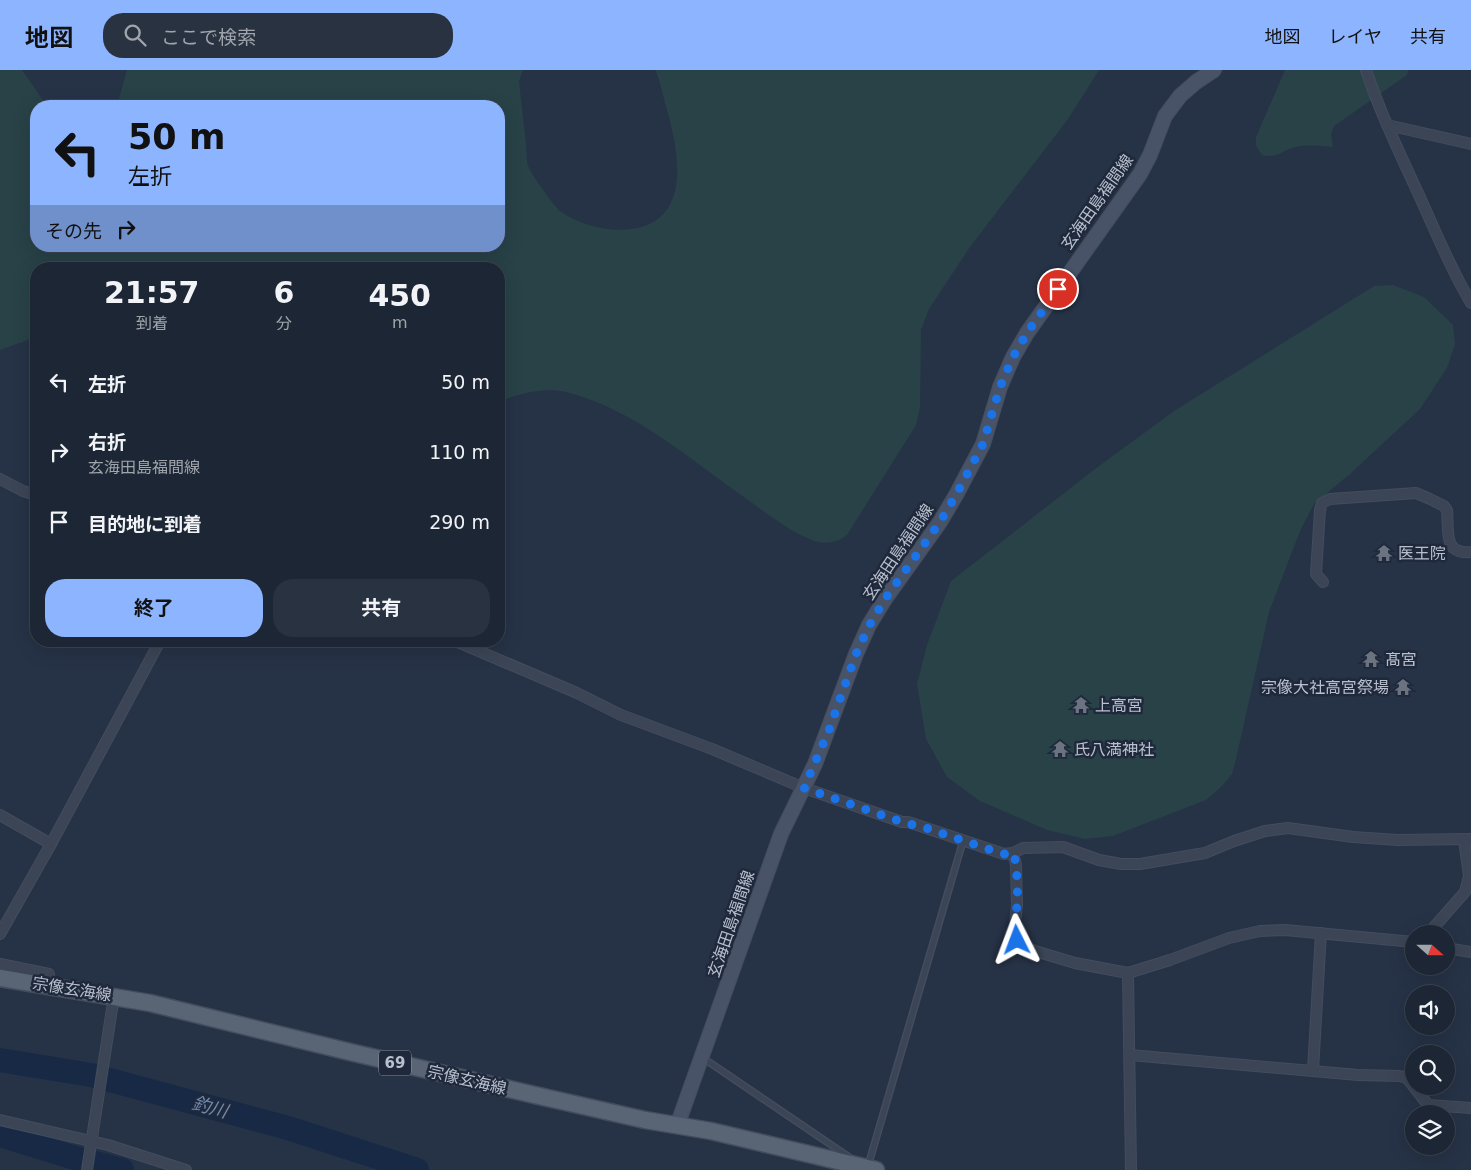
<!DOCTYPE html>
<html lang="ja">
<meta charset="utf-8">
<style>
body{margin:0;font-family:"DejaVu Sans","Noto Sans JP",sans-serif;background:#293240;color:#f1f3f6;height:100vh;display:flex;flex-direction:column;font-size:19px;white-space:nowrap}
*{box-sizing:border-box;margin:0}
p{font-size:16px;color:#a0a5ac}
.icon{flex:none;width:28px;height:28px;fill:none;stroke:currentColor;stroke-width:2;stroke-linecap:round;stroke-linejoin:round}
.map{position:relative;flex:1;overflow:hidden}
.sheet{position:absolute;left:30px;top:192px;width:475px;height:385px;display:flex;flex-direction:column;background:#1c2634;border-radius:20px;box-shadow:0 5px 20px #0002,0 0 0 1px #3a434f}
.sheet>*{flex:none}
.guide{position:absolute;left:30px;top:30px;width:475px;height:152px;border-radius:20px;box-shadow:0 5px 20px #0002,0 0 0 1px #3a434f;background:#8db5ff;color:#111;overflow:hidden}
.needle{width:32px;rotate:111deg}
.tools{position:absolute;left:1405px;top:855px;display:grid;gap:10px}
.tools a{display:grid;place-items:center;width:50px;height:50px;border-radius:50%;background:#1c2634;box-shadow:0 5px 20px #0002,0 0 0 1px #3a434f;font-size:25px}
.pin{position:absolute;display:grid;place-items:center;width:42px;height:42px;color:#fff;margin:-21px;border:2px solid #fff;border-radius:50%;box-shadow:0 1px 5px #0007}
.me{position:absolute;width:55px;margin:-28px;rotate:357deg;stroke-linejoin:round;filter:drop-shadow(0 0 4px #0008)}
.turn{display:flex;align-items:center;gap:18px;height:105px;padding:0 15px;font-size:22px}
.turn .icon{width:65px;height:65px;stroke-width:2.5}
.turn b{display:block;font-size:35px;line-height:42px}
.then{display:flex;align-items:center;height:48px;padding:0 15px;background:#0003;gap:10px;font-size:19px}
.eta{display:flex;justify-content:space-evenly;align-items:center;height:85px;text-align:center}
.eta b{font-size:30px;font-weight:700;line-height:35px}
.primary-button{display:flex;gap:10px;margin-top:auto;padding:10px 15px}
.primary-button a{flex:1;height:58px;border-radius:20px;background:#8db5ff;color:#111;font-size:20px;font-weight:700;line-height:58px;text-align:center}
.primary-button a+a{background:#293240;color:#f1f3f6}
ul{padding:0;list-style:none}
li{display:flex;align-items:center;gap:15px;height:70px;padding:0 15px}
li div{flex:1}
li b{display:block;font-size:19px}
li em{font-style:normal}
header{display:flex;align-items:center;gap:30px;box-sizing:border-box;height:70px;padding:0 25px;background:#8db5ff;color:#111}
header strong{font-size:24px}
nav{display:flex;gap:28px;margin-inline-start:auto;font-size:18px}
.search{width:350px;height:45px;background:#293240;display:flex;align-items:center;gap:12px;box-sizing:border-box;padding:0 18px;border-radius:20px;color:#a0a5ac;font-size:19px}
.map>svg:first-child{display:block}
</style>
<header>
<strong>地図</strong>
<div class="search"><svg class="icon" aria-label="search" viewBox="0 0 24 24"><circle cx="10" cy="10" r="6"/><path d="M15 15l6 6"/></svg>ここで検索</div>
<nav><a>地図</a><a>レイヤ</a><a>共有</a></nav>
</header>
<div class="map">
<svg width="1471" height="1100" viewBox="0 0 1471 1100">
<rect width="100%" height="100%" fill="#263246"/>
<!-- green -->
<g fill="#284247">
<path d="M 0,0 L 22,0 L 47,36 L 36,36 L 36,176 L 499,176 L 499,36 L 117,36 L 127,0 L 523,0 L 519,11 C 521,33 524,54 526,75 C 527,82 526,92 529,98 C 531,104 555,137 560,141 C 585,159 633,169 659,148 C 690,122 674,65 665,33 C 662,22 660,10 655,0 L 1099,0 L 1068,49 L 970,177 L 929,239 L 921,260 L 920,337 L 916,355 L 847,465 C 837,473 825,475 812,470 C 791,462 766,443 748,430 C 691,390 634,339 566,322 C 544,317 520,324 499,331 L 499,199 L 36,199 L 36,267 L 0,280 Z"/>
<path d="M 1285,0 L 1408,0 L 1407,5 L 1334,56 L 1331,64 L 1333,77 C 1322,76 1308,74 1296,77 C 1282,80 1278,89 1262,85 L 1256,76 L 1256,67 Z"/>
<polygon points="1393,215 1424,227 1453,255 1455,274 1447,298 1420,339 1350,404 1314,434 1300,461 1269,542 1236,689 1232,704 1223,715 1206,730 1113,766 1085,769 1047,760 980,731 947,707 926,669 917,614 927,575 951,511 1095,399 1174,341 1374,216"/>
</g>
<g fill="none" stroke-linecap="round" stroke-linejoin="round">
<!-- river -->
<g stroke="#172945" stroke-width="24">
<polyline points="0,990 91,1005 288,1058 417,1100"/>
<polyline points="0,1065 75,1088 122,1100"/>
</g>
<!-- service casing -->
<g stroke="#444d5e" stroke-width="8">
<g id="service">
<polyline points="703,988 849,1087"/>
<polyline points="868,1096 963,771"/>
</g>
</g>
<!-- minor casing -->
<g stroke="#444d5e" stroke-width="12">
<g id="minor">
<path d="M 1366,0 C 1380,42 1399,82 1418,123 C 1435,160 1450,198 1471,233"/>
<polyline points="1387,55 1471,74"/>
<polyline points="0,409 23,421 36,425"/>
<path d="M 1323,512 L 1316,504 L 1320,440 L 1322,433 L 1330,429 L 1416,423 L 1430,429 L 1444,436 L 1447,440 C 1449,461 1443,485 1471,482"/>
<polyline points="455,571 577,623 621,645 712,679 804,718 902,752 908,752 1004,784 1013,783 1023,778 1063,777 1099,790 1121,794 1140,794 1205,783 1234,771 1265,761 1288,758 1353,767 1398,770 1471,769"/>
<polyline points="0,745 51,774"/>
<polyline points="1013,783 1016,795 1017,835 1014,862 1017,871 1024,877 1035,881 1075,893 1128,903 1170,890 1229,868 1260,861 1285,860 1414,872"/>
<polyline points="0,864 51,774 160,571"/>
<polyline points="1431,864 1434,857 1465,822 1469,806 1464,770"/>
<polyline points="1446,878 1471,882"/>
<polyline points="0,894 49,904 48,915"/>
<polyline points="1128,903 1131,1100"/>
<polyline points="1130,985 1358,1005 1400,1006 1407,1008 1428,1035 1471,1038"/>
<polyline points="1313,1000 1321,863"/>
<polyline points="0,1050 108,1075 186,1100"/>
<polyline points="87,1100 114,926"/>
</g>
</g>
<!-- secondary casing -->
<g stroke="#444d5e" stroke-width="16">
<polyline id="secondary" points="677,1056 781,764 815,694 856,584 869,555 885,529 940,452 956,425 983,374 1000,317 1013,287 1027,263 1140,104 1150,85 1165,46 1180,26 1196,12 1214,0"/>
</g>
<!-- primary casing -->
<g stroke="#444d5e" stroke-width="19">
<polyline id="primary" points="0,908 150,933 350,982 539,1026 645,1050 711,1061 876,1100"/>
</g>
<!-- service -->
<use href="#service" stroke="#3b4555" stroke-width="5"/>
<!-- minor -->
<use href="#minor" stroke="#3b4555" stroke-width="10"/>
<!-- secondary -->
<use href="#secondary" stroke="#485368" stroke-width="14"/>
<!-- primary -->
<use href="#primary" stroke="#596475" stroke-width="16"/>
</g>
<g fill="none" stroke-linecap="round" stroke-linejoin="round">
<!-- route -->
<path stroke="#1a73e8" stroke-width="9" stroke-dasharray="0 16.2" d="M 1017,870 C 1012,858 1016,848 1017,835 C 1018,818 1017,800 1014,783 L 1004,784 L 991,780 L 926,758 L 902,752 L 804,718 L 829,660 L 856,584 L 869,556 L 885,529 L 940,452 L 956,425 L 983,374 L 1000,317 L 1013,287 L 1027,263 L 1058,219"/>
</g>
<!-- icons -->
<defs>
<g id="temple-bare" transform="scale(1.35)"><path d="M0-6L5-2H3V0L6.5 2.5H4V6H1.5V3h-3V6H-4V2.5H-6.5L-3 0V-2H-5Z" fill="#6b7280" stroke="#1f293b" stroke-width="2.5" paint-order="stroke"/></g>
</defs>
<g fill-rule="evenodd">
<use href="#temple-bare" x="1384" y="483"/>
<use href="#temple-bare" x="1371" y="589"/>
<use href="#temple-bare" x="1403" y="617"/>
<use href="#temple-bare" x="1081" y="635"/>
<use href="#temple-bare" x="1060" y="679"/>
</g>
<g text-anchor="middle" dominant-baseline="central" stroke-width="5" stroke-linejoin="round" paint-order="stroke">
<!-- shield labels -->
<rect fill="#1f293b" stroke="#8a93a2" stroke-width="1" x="379" y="980.5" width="32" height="25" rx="4"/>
<g font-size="15" font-weight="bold" fill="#b8c0ce">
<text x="395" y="993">69</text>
</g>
<!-- street labels -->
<g font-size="16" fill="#b8c0ce" stroke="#1f293b">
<text transform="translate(1097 132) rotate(-55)">玄海田島福間線</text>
<text transform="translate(898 482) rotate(-56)">玄海田島福間線</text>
<text transform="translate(731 854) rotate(-71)">玄海田島福間線</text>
<text transform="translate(72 919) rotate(9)">宗像玄海線</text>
<text transform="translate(467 1010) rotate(13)">宗像玄海線</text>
</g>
<!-- poi labels -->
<g font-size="16" fill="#b8c0ce" stroke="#1f293b" text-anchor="start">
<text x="1398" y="483">医王院</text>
<text x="1385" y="589">髙宮</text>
<text x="1389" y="617" text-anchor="end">宗像大社高宮祭場</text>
<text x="1095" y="635">上高宮</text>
<text x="1074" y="679">氏八満神社</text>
</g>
<!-- water labels -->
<g font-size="18" font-style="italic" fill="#7089af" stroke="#1f293b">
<text transform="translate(210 1037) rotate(15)">釣川</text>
</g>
</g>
</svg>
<div class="tools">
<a><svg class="needle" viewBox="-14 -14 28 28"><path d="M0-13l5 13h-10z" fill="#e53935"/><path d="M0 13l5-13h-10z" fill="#a0a5ac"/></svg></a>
<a><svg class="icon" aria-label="sound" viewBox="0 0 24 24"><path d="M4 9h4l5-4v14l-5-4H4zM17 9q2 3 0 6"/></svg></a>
<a><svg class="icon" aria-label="search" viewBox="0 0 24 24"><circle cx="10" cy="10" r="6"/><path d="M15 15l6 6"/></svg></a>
<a><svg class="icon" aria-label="layers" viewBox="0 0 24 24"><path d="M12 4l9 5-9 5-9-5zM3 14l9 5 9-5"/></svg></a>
</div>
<div class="pin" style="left:1058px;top:219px;background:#d93025"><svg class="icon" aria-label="arrive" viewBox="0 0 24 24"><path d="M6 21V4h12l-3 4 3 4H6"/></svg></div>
<svg class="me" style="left:1017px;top:870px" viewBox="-20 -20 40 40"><path d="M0-17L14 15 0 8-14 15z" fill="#1a73e8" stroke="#fff" stroke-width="4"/></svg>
<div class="guide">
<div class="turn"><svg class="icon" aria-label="left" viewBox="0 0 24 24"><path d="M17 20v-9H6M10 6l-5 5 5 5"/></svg><div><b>50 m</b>左折</div></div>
<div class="then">その先<svg class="icon" aria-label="right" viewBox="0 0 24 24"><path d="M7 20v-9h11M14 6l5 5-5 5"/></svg></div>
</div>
<section class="sheet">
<div class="eta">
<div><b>21:57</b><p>到着</p></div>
<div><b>6</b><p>分</p></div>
<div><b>450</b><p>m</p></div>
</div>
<ul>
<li><svg class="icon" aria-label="left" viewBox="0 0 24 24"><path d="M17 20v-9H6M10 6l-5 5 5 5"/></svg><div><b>左折</b></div><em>50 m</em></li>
<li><svg class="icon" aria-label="right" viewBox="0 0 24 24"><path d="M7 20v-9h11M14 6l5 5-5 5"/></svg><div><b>右折</b><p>玄海田島福間線</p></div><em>110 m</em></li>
<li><svg class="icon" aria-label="arrive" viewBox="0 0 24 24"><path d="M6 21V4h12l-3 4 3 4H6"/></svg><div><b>目的地に到着</b></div><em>290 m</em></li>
</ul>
<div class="primary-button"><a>終了</a><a>共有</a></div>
</section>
</div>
